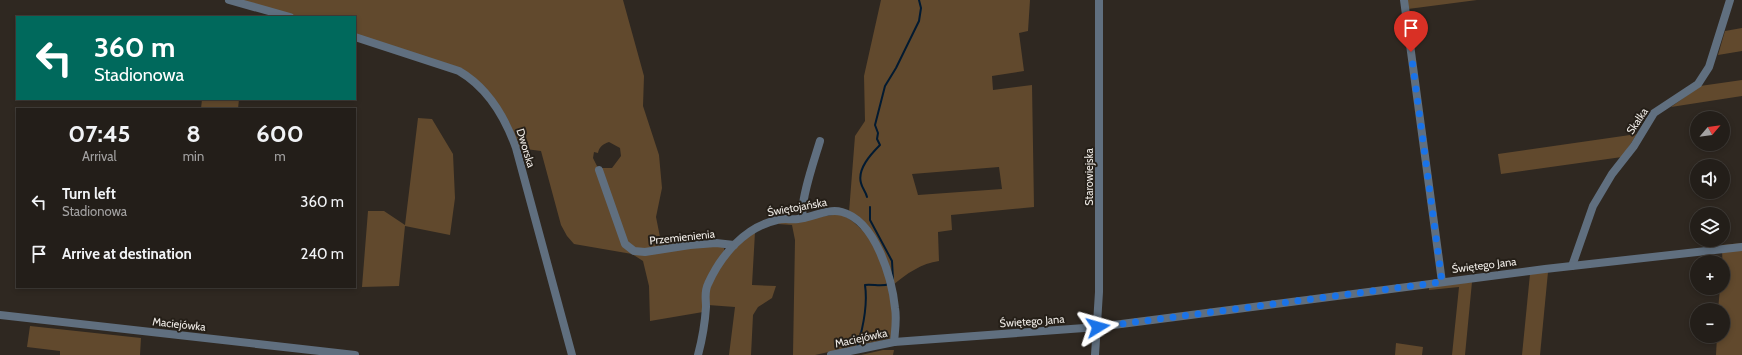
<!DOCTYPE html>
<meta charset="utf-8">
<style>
body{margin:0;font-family:Cabin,sans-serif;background:#2b2722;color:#f1f3f6;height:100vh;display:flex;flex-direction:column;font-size:15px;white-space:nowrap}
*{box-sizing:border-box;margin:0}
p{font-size:13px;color:#a3a2a2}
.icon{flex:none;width:22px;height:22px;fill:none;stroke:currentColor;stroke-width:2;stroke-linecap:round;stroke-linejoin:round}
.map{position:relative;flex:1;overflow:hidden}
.sheet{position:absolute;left:16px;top:108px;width:340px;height:180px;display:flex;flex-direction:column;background:#231e19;border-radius:0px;box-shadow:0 2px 6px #0003,0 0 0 1px #403c38}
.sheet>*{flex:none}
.guide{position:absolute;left:16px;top:16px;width:340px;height:84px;border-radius:0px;box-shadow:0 2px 6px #0003,0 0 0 1px #403c38;background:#00695c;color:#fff;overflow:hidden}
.needle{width:26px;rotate:61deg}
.fabs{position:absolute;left:1690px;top:111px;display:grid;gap:8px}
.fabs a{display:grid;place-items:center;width:40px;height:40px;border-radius:50%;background:#231e19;box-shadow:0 2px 6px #0003,0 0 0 1px #403c38;font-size:20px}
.pin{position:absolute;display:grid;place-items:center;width:34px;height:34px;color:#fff;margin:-41px -17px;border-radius:50% 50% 50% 0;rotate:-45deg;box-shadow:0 0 4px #0007}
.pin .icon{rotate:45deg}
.me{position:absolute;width:44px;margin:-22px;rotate:82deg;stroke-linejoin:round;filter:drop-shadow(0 0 3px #0008)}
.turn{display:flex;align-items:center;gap:14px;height:84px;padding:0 12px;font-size:18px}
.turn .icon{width:52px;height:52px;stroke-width:2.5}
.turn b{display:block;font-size:28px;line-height:34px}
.eta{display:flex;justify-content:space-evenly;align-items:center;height:68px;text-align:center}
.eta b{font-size:24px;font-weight:800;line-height:28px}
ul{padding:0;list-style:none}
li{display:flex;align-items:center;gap:12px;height:52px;padding:0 12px}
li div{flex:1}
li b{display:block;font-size:15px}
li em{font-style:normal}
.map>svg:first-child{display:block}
</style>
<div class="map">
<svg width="1742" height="355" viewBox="0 0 1742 355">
<rect width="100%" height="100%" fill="#2f2821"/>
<!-- green -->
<g fill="#61492d" fill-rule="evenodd">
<path d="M 236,0 L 623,0 L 644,76 L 643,106 L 659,155 L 662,188 L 656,217 L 661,242 C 679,242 708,236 724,248 L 724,253 L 709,278 L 703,312 L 650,321 L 649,286 L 643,261 L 632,254 L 574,244 L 567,236 L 561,225 L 541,151 L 518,148 L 509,123 L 463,69 L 355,36 L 355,17 L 292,17 ZM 609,142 L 620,148 L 621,156 L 612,168 L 601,168 L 599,170 L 593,158 L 594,152 L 598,153 C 599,147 603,144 609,142 Z"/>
<path d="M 881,0 L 1030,0 L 1028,31 L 1019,33 L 1024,71 L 992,76 L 993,90 L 1032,85 L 1034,207 L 951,215 L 952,230 L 938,232 L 939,261 C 922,263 906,274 893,285 L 890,269 L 849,212 L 855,136 L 865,121 L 864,76 ZM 999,167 L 1002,189 L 918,195 L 912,174 Z"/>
<polygon points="1406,0 1477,0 1408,9"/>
<polygon points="1742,28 1742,51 1718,55 1725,31"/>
<polygon points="1742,80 1742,96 1671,107 1700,86"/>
<polygon points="202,99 239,99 238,109 201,109"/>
<polygon points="418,118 432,119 453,154 455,198 450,235 405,226 399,286 362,287 368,211 384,211 405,225"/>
<polygon points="1637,134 1622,157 1501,174 1498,154"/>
<path d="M 841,214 C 875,232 889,271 893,308 C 894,317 892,328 892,338 L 815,355 L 793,355 L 795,240 L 792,225 L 778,224 L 778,222 Z"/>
<polygon points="755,232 752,285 776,286 772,298 758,307 753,315 751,355 729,355 735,307 708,305 709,287 715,276 733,249"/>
<polygon points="1742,243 1742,355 1716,355 1717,336 1723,336 1723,310 1718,310 1720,288 1723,288 1722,245"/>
<polygon points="1548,272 1540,355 1522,355 1530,274"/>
<polygon points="1472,282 1465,355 1452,355 1459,287 1429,290 1429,287"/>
<polygon points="30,326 141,338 140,355 60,355 60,351 27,347"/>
<polygon points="1396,343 1423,347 1422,355 1395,355"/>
<polygon points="883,350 894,350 893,355 861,355"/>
</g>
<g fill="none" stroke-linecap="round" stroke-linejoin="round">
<!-- stream -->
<g stroke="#021a31" stroke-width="2">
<path d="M 867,197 C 866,192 862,188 861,183 C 857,169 871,154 880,145 L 877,139 L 878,133 L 875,125 L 885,86 L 896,68 L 919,21 L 921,8 L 919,0"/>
<polyline points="870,207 870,220 892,261 893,280"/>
<path d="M 857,348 C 863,328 868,305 865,285 C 873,284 882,287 889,284"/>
</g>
<!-- minor -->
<g stroke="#606f7f" stroke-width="8">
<polyline points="229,0 290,17"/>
<polyline points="1404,0 1442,282"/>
<path d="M 355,37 L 459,71 C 488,88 505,117 516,148 L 572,355"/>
<polyline points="599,170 625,244 634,251 645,252 690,245 716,243 734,245"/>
<path d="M 803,218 C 799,203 815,158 820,141"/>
<polyline points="1572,266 1593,206 1612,174 1634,146 1654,113 1698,84 1709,67 1730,0"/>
<polyline points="0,315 355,355"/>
<path d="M 698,355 C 702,340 705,323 706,307 C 706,299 704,292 708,284 C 721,255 745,227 777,220 C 784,218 791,220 798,219 C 812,218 827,208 842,212 C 876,221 892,279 895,308 C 897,319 895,331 894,342"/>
<polyline points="831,355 894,342 1098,327 1545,269 1742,247"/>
<polyline points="1095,355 1099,292 1099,0"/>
</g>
</g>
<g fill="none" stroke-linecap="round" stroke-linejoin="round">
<!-- route -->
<polyline stroke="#1a73e8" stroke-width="7" stroke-dasharray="0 12.6" points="1098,327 1442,282 1411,52"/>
</g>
<g text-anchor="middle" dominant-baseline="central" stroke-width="4" stroke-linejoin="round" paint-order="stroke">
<!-- street labels -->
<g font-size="11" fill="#eeeae5" stroke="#251f18">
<text transform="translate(1637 121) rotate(-56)">Skałka</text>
<text transform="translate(526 148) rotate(73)">Dworska</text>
<text transform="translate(1089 177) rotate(-90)">Starowiejska</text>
<text transform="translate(797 207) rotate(-10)">Świętojańska</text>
<text transform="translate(682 237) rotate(-6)">Przemienienia</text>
<text transform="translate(1484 265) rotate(-7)">Świętego Jana</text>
<text transform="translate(1032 321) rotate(-4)">Świętego Jana</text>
<text transform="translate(179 324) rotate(6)">Maciejówka</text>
<text transform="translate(861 338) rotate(-12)">Maciejówka</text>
</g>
</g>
</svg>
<div class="fabs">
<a><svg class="needle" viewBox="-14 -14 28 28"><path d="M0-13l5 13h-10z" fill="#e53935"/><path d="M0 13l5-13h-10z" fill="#a3a2a2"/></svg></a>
<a><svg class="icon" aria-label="sound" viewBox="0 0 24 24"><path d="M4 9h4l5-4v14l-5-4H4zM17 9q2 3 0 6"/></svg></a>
<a><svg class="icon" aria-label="layers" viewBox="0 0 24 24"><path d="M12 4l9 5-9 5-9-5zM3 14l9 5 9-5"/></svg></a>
<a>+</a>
<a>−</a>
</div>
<div class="pin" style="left:1411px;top:52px;background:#d93025"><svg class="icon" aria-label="arrive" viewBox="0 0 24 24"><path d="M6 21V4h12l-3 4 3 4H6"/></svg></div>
<svg class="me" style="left:1098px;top:327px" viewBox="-20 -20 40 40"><path d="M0-17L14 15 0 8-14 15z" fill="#1a73e8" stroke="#fff" stroke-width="4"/></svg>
<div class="guide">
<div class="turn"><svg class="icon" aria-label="left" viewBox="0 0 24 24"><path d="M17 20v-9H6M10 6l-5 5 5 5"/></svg><div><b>360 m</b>Stadionowa</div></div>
</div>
<section class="sheet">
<div class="eta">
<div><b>07:45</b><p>Arrival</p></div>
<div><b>8</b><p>min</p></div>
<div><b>600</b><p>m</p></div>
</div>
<ul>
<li><svg class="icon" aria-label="left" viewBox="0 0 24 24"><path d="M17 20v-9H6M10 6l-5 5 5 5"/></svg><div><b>Turn left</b><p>Stadionowa</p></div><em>360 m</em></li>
<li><svg class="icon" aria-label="arrive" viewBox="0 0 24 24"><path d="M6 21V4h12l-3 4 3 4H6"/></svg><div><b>Arrive at destination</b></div><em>240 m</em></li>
</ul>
</section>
</div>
